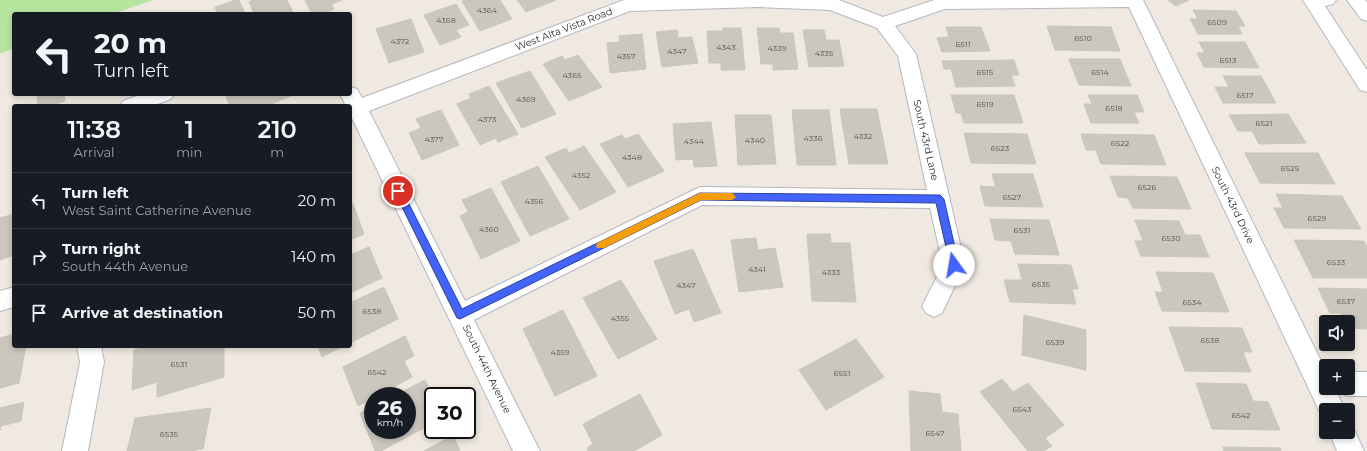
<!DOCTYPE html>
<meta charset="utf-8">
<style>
body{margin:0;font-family:Montserrat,sans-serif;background:#242831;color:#f1f3f6;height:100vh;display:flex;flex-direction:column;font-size:15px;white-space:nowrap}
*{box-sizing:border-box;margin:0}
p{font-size:13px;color:#9ea1a6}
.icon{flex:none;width:22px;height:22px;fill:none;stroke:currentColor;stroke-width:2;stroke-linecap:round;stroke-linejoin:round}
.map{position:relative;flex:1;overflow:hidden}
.details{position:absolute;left:12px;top:104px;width:340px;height:244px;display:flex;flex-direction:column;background:#171b24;border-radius:4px;box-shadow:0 2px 6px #0003}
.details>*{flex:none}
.guide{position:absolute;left:12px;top:12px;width:340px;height:84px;border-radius:4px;box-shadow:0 2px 6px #0003;background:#171b24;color:#f1f3f6;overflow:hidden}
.buttons{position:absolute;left:1319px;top:315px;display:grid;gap:8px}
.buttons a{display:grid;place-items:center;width:36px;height:36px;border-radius:4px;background:#171b24;box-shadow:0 2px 6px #0003;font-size:20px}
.speed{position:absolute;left:364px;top:387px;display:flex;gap:8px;font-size:20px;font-weight:700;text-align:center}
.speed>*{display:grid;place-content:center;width:52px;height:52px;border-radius:50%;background:#171b24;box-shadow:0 2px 6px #0003;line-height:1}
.speed small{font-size:10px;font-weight:400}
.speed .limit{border:2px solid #111;border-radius:6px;background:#fff;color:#111}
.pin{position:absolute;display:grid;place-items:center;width:34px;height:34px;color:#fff;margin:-17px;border:2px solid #fff;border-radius:50%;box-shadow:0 1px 4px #0007}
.me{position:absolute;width:44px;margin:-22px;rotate:347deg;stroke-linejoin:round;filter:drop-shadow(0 0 3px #0008)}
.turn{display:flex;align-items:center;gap:14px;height:84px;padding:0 16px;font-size:18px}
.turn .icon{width:52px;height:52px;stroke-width:2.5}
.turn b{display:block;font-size:28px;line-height:34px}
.eta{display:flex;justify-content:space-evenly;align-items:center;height:68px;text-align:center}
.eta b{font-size:24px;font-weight:600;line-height:28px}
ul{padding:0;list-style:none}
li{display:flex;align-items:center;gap:12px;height:56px;padding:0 16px;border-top:1px solid #363941}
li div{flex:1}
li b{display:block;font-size:15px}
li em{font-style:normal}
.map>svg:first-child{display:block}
</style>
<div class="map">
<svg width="1367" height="451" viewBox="0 0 1367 451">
<rect width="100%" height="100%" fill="#efe9e1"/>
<!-- green -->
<polygon fill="#b6e59e" points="0,0 153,0 112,14 14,14 14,48 0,54"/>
<!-- building -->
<g fill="#cbc7bf" stroke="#cbc5ba">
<polygon points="236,0 239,0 245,14 212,14 217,12 215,7"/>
<polygon points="253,0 287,0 294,14 254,14 249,2"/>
<polygon points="305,0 342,0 331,4 334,9 320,14 312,14"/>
<polygon points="466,0 500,0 512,19 480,31 462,1"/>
<polygon points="517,0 556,0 526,12"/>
<polygon points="1168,0 1189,0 1176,6"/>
<polygon points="456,4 469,25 456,30 461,37 440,45 424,15"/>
<polygon points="1193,10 1236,11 1245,26 1238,26 1242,34 1198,34 1190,19 1198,19"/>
<polygon points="411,19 424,52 389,63 376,29"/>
<polygon points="1047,26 1111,27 1120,51 1055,50"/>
<polygon points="946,27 981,27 990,51 942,52 937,38 949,37"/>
<polygon points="723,28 741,28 745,70 721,70 721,63 709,63 707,31 723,31"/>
<polygon points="757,28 779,28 780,33 793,33 798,69 773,70 773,64 761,64"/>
<polygon points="677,30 678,38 692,37 698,63 662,67 656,32"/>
<polygon points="803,30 824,30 826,40 839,40 844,66 809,67"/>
<polygon points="642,34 646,69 610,73 607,43 620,42 619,36"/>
<polygon points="1199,42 1245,42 1259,68 1204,67 1197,53 1205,53"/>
<polygon points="578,55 602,87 569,101 543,64 562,56 565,60"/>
<polygon points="1069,59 1120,59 1131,86 1079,85"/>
<polygon points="1014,60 1019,75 1011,75 1015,86 956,87 951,69 944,69 942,61"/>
<polygon points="530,71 556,114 522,128 496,83"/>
<polygon points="1223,76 1261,76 1276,103 1223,103 1215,87 1229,87"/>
<polygon points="489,86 518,134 498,142 496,138 480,145 457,104 471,98 469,94"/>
<polygon points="37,94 64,94 65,101 49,106 38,106"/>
<polygon points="225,94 296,94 266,106 230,106"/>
<polygon points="951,95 1014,95 1023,123 964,123 961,113 956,113"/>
<polygon points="1088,95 1137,95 1144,112 1134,112 1139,123 1091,123 1084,104 1092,104"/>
<polygon points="840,109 877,109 888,164 849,164"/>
<polygon points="441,110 459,145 422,160 409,133 421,128 416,119"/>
<polygon points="792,110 829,110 836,165 797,165"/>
<polygon points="1288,114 1306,143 1259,144 1252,131 1238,131 1229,115"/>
<polygon points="735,115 771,115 776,164 738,165"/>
<polygon points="711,122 717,166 694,167 693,159 676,160 673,124"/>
<polygon points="964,133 1027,134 1036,164 971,163"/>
<polygon points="638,134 664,171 628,187 600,144 622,135 625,139"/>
<polygon points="1081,134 1154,135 1166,165 1101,164 1096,150 1086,150"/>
<polygon points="584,146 616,192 580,210 545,157 566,148 569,153"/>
<polygon points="1245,153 1318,153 1335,184 1260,183"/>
<polygon points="538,166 569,219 530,236 501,182"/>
<polygon points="992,174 1033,174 1043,207 985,206 980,186 996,187"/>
<polygon points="1110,176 1177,177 1191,209 1133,208 1128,198 1118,197"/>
<polygon points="491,188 520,241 481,259 460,216 468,212 462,200"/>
<polygon points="1276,194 1342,196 1361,229 1284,228 1274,208 1283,208"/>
<polygon points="353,204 364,234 350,240 350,205"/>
<polygon points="14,214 14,255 0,260 0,218"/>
<polygon points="990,219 1049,220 1059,255 1015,254 1011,241 995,240"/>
<polygon points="1135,220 1179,221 1185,235 1200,235 1209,257 1141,256 1135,241 1143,241"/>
<polygon points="807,234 830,234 831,243 850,243 856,302 812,301"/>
<polygon points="756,238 758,250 775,248 783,287 739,292 731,240"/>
<polygon points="1294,240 1364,241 1367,247 1367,278 1313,278"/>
<polygon points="369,247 382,278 350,293 350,255"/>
<polygon points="693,249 721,313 694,322 689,309 675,314 654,261"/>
<polygon points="1018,264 1071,265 1078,289 1072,289 1076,304 1010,302 1004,280 1022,280"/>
<polygon points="1156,272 1213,273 1229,312 1162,311 1155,292 1163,292"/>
<polygon points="621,280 657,339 618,359 583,298"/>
<polygon points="384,287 398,319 350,343 350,303"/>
<polygon points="1318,288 1367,289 1367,329 1349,328 1348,322 1345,322 1341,313 1330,313"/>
<polygon points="563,310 597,376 555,396 523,329"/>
<polygon points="1024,315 1086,330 1086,370 1022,355"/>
<polygon points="1169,327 1242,328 1252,352 1243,352 1251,372 1185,371"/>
<polygon points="14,334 14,346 26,346 19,383 0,388 0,338"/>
<polygon points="405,336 414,356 404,361 412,377 377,396 373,396 373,398 358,406 343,367"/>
<polygon points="856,339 884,377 826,410 799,370"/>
<polygon points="148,346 224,346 224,377 157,397 157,382 132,390 134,350"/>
<polygon points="318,346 344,346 322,357"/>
<polygon points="1002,379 1013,392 1028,383 1064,425 1045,438 1052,446 1044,451 1028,451 980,392"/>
<polygon points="425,380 433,397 433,423 381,451 375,451 360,413 373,407 373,430 407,430 407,396 394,396"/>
<polygon points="1196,383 1246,384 1253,401 1268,402 1280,430 1212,429"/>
<polygon points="909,391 940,394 942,412 958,414 961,451 911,451"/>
<polygon points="640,394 662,435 634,451 588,451 587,448 593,444 583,424"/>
<polygon points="24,402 21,421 1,426 0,430 0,408"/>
<polygon points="211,408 203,449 190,451 127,451 135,418"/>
<polygon points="453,435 460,451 424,451"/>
<polygon points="1223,447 1280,448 1281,451 1224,451"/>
</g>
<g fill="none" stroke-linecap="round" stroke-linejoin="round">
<!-- minor casing -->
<g stroke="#b4b7c1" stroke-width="2">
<g id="minor">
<path d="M 624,0 L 839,0 L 883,17 L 934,0 L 1143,0 L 1326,371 L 1326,388 L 1335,388 L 1345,410 L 1326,410 L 1326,420 L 1323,419 L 1129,7 L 945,9 L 895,26 L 916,54 L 965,265 L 942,313 L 934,317 L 926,313 L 922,306 L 943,265 L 930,208 L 702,205 L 474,320 L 540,451 L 513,451 L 350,114 L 350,106 L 346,106 L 340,94 L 350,94 L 350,87 L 357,89 L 362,98 ZM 759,7 L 830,10 L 877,28 L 898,56 L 927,190 L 700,187 L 465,301 L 369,111 L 630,11 Z"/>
<path d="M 1303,0 L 1336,0 L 1333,4 C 1324,7 1315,7 1306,4 Z"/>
<polygon points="1347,0 1365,0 1367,2 1367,21 1361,19"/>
<polygon points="142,94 174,94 171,99 152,106 120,106 123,101"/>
<polygon points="14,287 14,307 0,311 0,291"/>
<polygon points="77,346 101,346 104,362 88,451 62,451 80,362"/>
<polygon points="1348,372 1367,372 1367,396 1348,396 1339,392 1337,388 1348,388"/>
<polygon points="1348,422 1351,423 1364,451 1337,451 1329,432 1348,432"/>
</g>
</g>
<!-- secondary casing -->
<g stroke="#b4b7c1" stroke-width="2">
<polygon id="secondary" points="1303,0 1321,0 1367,70 1367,92 1360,90"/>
</g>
<!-- minor -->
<use href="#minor" fill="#fff" fill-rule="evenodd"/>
<!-- secondary -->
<use href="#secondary" fill="#fff" fill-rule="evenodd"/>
</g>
<!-- route -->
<polygon fill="#4264fb" stroke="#2b41a3" points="398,187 401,188 462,309 700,193 940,195 944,199 959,265 958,268 951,268 950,265 936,203 701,200 460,319 457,318 394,191"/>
<!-- slow -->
<polygon fill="#f59e0b" points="700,193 732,193 736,197 732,200 701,200 604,248 597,248 596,246 597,243"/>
<g text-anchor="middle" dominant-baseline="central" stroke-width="3" stroke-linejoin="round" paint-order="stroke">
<!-- number labels -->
<g font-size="8" fill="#555452">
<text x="487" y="10">4364</text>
<text x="446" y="20">4368</text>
<text x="1217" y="22">6509</text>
<text x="1083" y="38">6510</text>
<text x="400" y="41">4372</text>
<text x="963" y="44">6511</text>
<text x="726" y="47">4343</text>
<text x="777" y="48">4339</text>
<text x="677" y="51">4347</text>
<text x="824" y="53">4335</text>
<text x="626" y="56">4357</text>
<text x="1228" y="60">6513</text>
<text x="985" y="72">6515</text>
<text x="1100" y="72">6514</text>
<text x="572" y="75">4365</text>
<text x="1245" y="95">6517</text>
<text x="526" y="99">4369</text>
<text x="985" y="104">6519</text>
<text x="1114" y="108">6518</text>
<text x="487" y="119">4373</text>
<text x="1264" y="123">6521</text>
<text x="863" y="136">4332</text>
<text x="813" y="138">4336</text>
<text x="434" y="139">4377</text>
<text x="755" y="140">4340</text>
<text x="694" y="141">4344</text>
<text x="1120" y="143">6522</text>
<text x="1000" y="148">6523</text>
<text x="632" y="157">4348</text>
<text x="1290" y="168">6525</text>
<text x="581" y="175">4352</text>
<text x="1147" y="187">6526</text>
<text x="1012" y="197">6527</text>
<text x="534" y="201">4356</text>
<text x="1317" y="218">6529</text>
<text x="489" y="229">4360</text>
<text x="1022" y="230">6531</text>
<text x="1171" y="238">6530</text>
<text x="1336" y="262">6533</text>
<text x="757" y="269">4341</text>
<text x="831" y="272">4333</text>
<text x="1041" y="284">6535</text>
<text x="686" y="285">4347</text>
<text x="1346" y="301">6537</text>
<text x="1192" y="302">6534</text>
<text x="372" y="311">6538</text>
<text x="620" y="318">4355</text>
<text x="1210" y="340">6538</text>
<text x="1055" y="342">6539</text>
<text x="560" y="352">4359</text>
<text x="179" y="364">6531</text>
<text x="377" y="372">6542</text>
<text x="842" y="373">6551</text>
<text x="1022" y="409">6543</text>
<text x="1241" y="415">6542</text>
<text x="935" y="433">6547</text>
<text x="169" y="434">6535</text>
</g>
<!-- street labels -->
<g font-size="10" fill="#2e2e2e" stroke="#fff">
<text transform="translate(564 29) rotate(-21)">West Alta Vista Road</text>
<text transform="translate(926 140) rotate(77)">South 43rd Lane</text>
<text transform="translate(1233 205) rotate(64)">South 43rd Drive</text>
<text transform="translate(487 369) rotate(64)">South 44th Avenue</text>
</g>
</g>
</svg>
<div class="buttons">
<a><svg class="icon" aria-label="sound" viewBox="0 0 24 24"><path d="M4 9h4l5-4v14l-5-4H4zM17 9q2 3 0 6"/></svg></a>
<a>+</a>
<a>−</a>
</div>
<div class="speed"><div>26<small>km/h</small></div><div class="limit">30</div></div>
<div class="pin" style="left:398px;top:191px;background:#d93025"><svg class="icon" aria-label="arrive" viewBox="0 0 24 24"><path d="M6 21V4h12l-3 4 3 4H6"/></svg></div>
<svg class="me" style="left:954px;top:265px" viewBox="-20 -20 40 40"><circle r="19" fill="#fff"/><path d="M0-13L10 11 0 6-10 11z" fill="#4264fb"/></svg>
<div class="guide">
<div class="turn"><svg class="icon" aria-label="left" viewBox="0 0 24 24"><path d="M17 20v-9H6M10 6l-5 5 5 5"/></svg><div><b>20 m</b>Turn left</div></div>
</div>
<section class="details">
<div class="eta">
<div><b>11:38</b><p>Arrival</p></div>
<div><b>1</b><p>min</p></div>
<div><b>210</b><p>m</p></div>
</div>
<ul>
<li><svg class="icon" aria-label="left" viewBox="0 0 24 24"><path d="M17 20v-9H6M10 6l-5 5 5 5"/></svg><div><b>Turn left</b><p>West Saint Catherine Avenue</p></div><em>20 m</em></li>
<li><svg class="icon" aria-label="right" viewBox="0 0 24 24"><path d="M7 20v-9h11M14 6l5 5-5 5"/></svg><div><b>Turn right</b><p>South 44th Avenue</p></div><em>140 m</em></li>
<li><svg class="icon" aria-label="arrive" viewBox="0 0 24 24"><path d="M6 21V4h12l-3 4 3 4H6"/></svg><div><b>Arrive at destination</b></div><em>50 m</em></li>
</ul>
</section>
</div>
